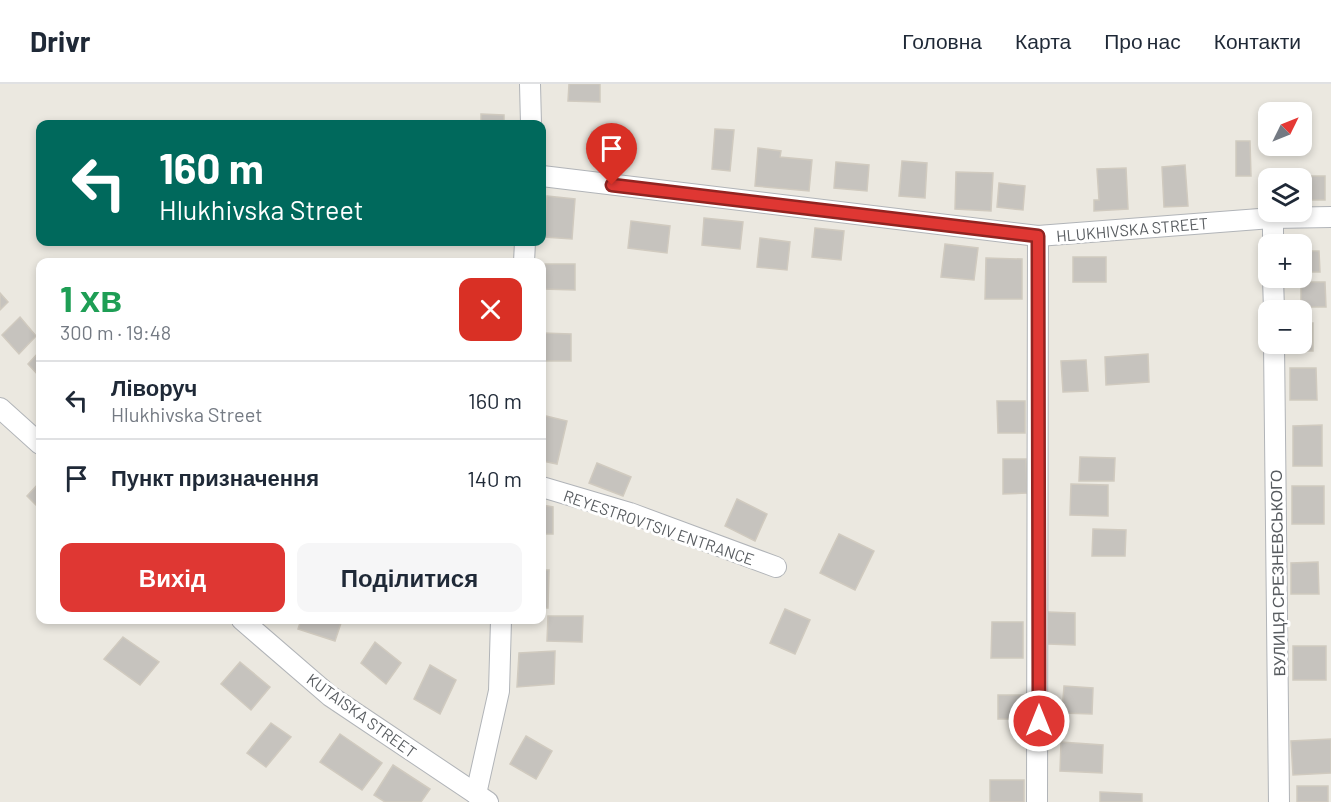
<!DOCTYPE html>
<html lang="uk">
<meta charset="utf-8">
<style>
body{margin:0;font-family:Barlow,sans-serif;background:#f6f6f7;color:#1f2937;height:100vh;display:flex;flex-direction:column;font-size:22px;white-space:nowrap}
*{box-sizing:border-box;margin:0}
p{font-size:20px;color:#747a83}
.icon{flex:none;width:33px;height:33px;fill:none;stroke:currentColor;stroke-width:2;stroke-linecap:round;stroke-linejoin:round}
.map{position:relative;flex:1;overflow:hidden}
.sheet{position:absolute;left:36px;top:174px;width:510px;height:366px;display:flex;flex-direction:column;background:#fff;border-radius:12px;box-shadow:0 3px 9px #0003}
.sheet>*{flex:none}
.top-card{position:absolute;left:36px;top:36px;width:510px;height:126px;border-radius:12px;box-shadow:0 3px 9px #0003;background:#00695c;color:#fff;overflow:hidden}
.needle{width:39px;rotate:47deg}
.tools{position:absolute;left:1258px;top:18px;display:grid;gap:12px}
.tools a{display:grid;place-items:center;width:54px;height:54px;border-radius:12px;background:#fff;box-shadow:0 3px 9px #0003;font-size:30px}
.pin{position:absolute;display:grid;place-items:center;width:51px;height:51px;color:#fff;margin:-62px -26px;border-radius:50% 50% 50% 0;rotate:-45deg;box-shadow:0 0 6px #0007}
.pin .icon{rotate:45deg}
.me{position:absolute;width:66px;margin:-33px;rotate:0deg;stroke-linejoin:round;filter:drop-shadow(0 0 4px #0008)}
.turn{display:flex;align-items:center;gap:21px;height:126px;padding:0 24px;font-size:27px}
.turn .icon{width:78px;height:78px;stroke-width:2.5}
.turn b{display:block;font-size:42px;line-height:51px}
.round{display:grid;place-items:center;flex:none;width:63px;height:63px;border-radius:12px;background:#f6f6f7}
.headline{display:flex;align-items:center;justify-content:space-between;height:102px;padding:0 24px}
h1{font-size:36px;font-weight:700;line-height:45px;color:#1e9e55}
.cta{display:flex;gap:12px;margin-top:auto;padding:12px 24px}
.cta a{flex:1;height:69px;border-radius:12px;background:#df3733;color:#fff;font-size:24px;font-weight:700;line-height:69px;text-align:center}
.cta a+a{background:#f6f6f7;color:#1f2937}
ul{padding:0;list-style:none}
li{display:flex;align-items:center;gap:18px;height:78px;padding:0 24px;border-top:2px solid #e0e1e3}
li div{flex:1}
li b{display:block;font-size:22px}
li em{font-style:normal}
header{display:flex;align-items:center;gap:36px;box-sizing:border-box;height:84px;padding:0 30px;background:#fff;border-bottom:2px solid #e0e1e3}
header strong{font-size:28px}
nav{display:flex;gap:33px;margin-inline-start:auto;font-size:21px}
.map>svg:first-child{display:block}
</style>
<header>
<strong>Drivr</strong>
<nav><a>Головна</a><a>Карта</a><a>Про нас</a><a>Контакти</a></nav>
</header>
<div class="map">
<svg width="1331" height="718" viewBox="0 0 1331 718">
<rect width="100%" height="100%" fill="#ebe8e0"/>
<!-- building -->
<g fill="#c6c3be" stroke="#d0cabf" stroke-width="1.5">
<polygon points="569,0 600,0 600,18 568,17"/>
<polygon points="481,30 504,31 504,40 481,40"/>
<polygon points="715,45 734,46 730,87 712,85"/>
<polygon points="592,48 629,53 626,75 589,70"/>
<polygon points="1236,57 1250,57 1251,92 1236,92"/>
<polygon points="758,64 781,67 780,73 812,76 809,107 755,102"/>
<polygon points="902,77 927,79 925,114 899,112"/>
<polygon points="836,78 869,81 867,107 834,104"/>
<polygon points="1185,81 1188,122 1164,123 1162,83"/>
<polygon points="1126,84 1128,125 1094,127 1094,116 1099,116 1097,85"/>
<polygon points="956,88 993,89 991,127 955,125"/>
<polygon points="1296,92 1325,92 1325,116 1302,116 1302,94 1296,94"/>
<polygon points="999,99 1025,102 1023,126 997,123"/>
<polygon points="547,112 575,115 572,155 544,153"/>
<polygon points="704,134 743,138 740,165 702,161"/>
<polygon points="631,137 670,142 667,169 628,164"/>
<polygon points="815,144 844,147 841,176 812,173"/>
<polygon points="760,154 790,158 787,186 757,183"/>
<polygon points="945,160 978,164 974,196 941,193"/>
<polygon points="1302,167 1319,167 1320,188 1302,188"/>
<rect x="1073" y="173" width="33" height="25"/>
<polygon points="986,174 1022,175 1022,215 985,215"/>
<polygon points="542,180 575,180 575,206 542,205"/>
<polygon points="1301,198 1325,198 1326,223 1301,223"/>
<polygon points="0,209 8,218 0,226"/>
<polygon points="20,233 36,252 19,270 2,251"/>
<polygon points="1302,239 1313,239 1313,267 1287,267 1287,260 1302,260"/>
<polygon points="542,249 571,250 571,277 542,277"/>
<polygon points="40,267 40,293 28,280"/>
<polygon points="1148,270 1149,298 1106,301 1105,273"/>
<polygon points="1086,276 1088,307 1063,308 1061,277"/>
<polygon points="1290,284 1316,284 1317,316 1290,316"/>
<polygon points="997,317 1025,317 1025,349 998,349"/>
<polygon points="542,331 567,337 557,380 542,377"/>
<polygon points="1322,341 1322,382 1293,382 1293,342"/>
<polygon points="1080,373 1115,374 1114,397 1079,397"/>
<polygon points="1003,375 1026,375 1027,409 1003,410"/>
<polygon points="597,379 631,393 623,412 589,399"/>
<polygon points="40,398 40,425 27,412"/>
<polygon points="1071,400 1108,401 1108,432 1070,431"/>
<rect x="1292" y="402" width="32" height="38"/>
<polygon points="737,415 767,430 755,457 725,442"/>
<polygon points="542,421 553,423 553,450 542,450"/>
<polygon points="1093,445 1126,446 1125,472 1092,472"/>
<polygon points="839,450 874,467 855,506 820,489"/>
<polygon points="1318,478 1319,510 1291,510 1291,479"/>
<polygon points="542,486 549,486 548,524 542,524"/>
<polygon points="785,525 810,536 795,570 770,559"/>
<polygon points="1048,528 1075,529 1075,561 1048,560"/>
<polygon points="548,532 583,532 582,558 547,557"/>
<polygon points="301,536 342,536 335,557 298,545"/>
<polygon points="992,538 1023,538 1023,574 991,574"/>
<polygon points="123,553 159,578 140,601 104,575"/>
<polygon points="375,558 401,579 386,600 361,579"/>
<rect x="1293" y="562" width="33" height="34"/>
<polygon points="555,567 554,600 517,603 519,569"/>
<polygon points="240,578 270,603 251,626 221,600"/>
<polygon points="430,581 456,596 440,630 414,615"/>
<polygon points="1064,602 1093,604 1092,630 1062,629"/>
<rect x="998" y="611" width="30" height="24"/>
<polygon points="271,639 291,653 266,683 247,669"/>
<polygon points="340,650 382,679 362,706 320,678"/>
<polygon points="526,652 552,667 536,695 510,680"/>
<polygon points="1331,655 1331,689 1293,691 1291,657"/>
<polygon points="1061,658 1103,661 1102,689 1060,687"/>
<polygon points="393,681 430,705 421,718 385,718 374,711"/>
<rect x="990" y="696" width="34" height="22"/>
<rect x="1297" y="702" width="31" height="16"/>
<polygon points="1100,708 1142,710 1142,718 1100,718"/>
</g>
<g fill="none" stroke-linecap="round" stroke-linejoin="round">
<!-- minor casing -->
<g stroke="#b1b4b8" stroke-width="22">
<g id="minor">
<polyline points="530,0 531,40"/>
<polyline points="542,92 1038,152 1273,134 1331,133"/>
<polyline points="1273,134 1273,160"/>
<polyline points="524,178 525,158"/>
<polyline points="1273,194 1274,226"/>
<polyline points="1274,260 1279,718"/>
<polyline points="0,324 40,360"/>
<polyline points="542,403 630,429 776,483"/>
<polyline points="242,536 330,612 488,718"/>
<polyline points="476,710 499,607 501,536"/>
<polyline points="1037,718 1038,152"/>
</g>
</g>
<!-- minor -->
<use href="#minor" stroke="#fff" stroke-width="20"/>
</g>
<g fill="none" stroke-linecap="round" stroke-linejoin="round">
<!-- route casing -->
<g stroke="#912421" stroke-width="15">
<polyline id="route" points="612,101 1038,152 1039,637"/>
</g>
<!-- route -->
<use href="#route" stroke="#df3733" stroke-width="10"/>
</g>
<g text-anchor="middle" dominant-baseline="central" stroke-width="6" stroke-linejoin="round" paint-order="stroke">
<!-- street labels -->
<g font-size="16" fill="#595d61" stroke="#fff">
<text transform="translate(1132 145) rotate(-5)">HLUKHIVSKA STREET</text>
<text transform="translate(659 443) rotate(19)">REYESTROVTSIV ENTRANCE</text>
<text transform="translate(1277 489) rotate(-91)">ВУЛИЦЯ СРЕЗНЕВСЬКОГО</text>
<text transform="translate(362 631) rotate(36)">KUTAISKA STREET</text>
</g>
</g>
</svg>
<div class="tools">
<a><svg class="needle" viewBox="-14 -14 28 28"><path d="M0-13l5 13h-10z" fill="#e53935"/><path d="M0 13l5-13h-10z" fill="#747a83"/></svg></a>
<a><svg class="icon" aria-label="layers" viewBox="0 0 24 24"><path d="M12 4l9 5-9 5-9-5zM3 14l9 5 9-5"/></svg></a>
<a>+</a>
<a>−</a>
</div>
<div class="pin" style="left:612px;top:101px;background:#d93025"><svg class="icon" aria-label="arrive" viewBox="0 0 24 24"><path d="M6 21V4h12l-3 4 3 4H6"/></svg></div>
<svg class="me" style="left:1039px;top:637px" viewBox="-20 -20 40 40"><circle r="17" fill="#df3733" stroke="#fff" stroke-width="3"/><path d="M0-11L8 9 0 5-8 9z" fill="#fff"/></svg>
<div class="top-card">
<div class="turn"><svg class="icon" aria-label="left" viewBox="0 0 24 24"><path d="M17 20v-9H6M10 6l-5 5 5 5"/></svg><div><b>160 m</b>Hlukhivska Street</div></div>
</div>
<section class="sheet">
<div class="headline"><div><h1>1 хв</h1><p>300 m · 19:48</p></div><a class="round" style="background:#d93025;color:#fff"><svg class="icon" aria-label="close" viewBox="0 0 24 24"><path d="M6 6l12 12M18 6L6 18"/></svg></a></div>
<ul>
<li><svg class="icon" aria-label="left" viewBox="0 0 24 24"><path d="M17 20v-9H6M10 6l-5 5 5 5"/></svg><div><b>Ліворуч</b><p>Hlukhivska Street</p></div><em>160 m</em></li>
<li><svg class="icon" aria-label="arrive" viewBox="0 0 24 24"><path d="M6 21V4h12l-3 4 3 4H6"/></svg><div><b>Пункт призначення</b></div><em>140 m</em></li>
</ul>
<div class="cta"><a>Вихід</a><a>Поділитися</a></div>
</section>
</div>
